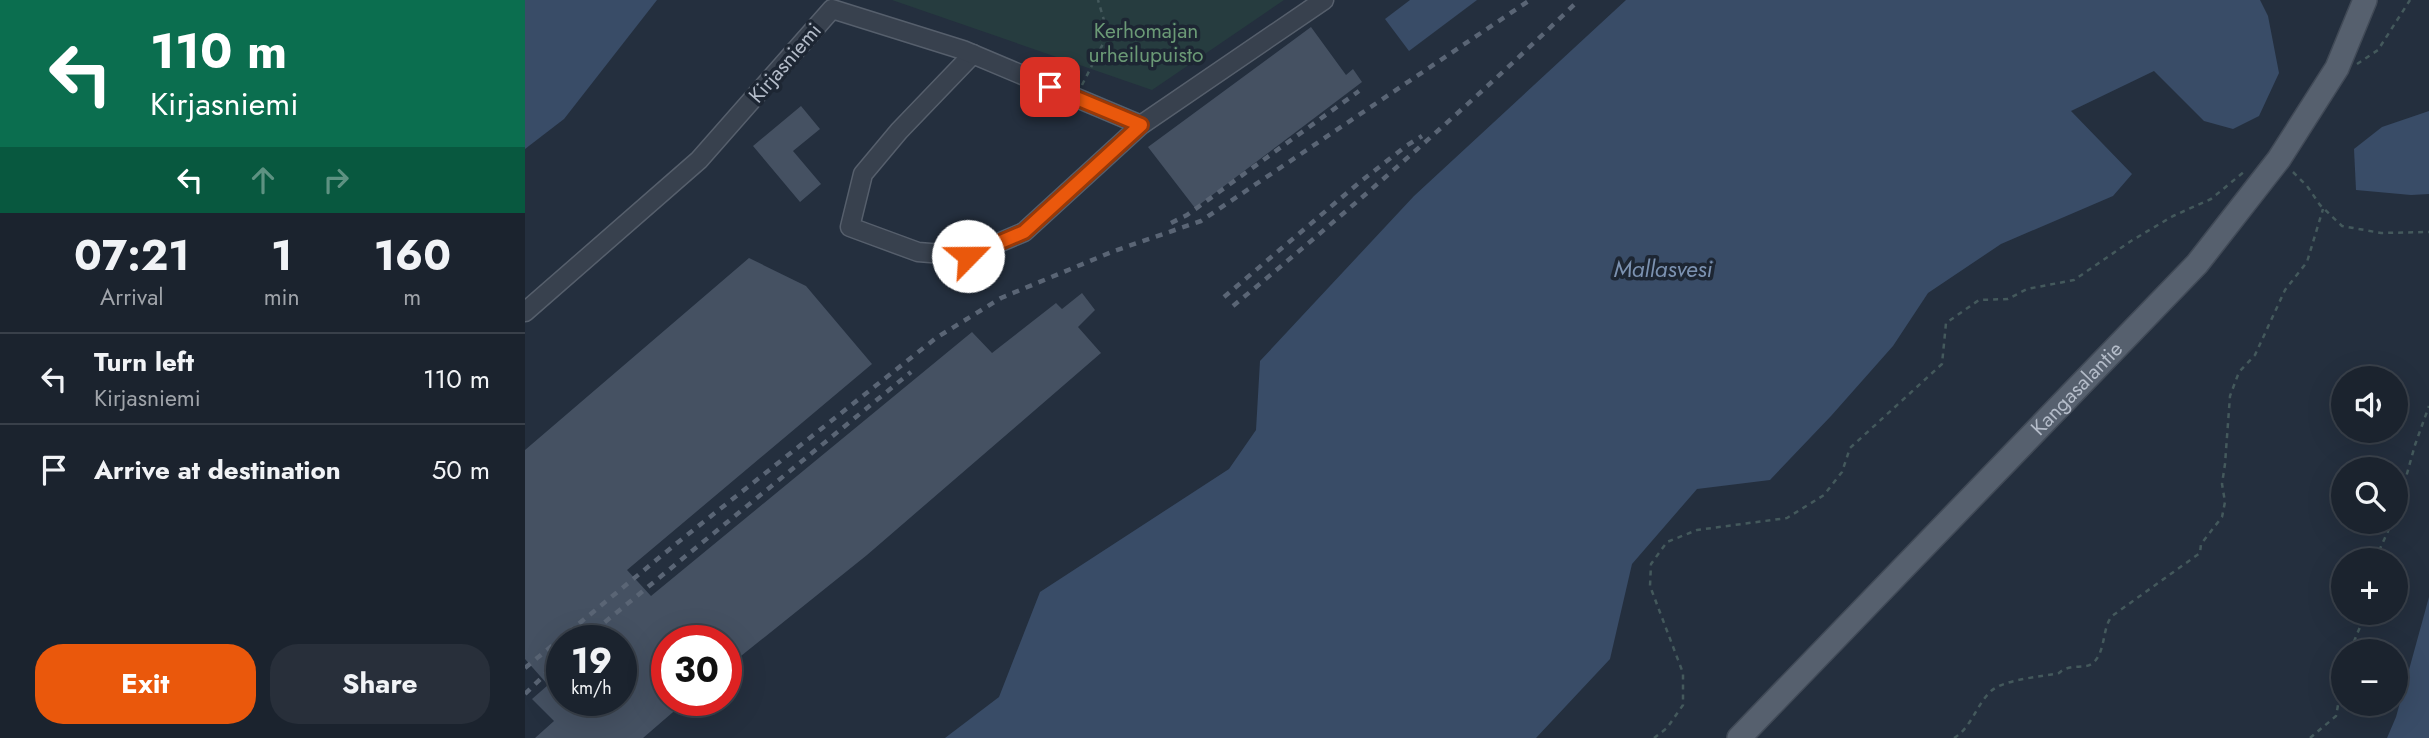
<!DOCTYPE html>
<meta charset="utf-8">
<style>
body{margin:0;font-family:Jost,sans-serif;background:#282f3a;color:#f1f3f6;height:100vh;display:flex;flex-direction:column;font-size:26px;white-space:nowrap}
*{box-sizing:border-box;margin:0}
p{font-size:23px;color:#a0a4aa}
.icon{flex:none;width:38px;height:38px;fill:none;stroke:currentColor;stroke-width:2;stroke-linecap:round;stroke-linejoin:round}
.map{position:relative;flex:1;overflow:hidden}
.sheet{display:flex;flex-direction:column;background:#1b232e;width:525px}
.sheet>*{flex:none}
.guide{background:#0b6e4f;color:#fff;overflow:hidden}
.tools{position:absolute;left:1806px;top:366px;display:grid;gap:14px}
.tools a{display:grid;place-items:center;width:77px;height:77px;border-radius:50%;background:#1b232e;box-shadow:0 7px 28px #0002,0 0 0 2px #39404a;font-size:35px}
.speed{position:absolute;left:21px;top:625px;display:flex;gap:14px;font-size:35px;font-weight:700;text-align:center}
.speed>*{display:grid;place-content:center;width:91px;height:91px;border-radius:50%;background:#1b232e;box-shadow:0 7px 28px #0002,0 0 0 2px #39404a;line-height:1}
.speed small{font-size:18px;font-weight:400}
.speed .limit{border:10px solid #d22;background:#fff;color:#111}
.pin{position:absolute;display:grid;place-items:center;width:60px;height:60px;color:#fff;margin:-30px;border-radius:14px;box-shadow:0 4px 10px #0006}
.me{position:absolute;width:77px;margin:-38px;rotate:67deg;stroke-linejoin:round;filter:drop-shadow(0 0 5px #0008)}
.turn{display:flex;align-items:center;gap:24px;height:147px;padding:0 35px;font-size:32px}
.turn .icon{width:91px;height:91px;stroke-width:2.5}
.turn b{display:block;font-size:49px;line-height:60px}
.lanes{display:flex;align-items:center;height:66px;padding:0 35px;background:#0003;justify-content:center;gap:35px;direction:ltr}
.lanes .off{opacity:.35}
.eta{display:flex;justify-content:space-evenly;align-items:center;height:119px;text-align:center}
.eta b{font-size:42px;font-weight:700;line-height:49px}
.cta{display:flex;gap:14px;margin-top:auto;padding:14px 35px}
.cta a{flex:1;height:80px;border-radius:28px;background:#ea580c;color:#fff;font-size:28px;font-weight:700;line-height:80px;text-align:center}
.cta a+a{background:#282f3a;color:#f1f3f6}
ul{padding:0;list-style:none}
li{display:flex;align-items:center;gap:21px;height:91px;padding:0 35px;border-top:2px solid #39404a}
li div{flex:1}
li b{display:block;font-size:26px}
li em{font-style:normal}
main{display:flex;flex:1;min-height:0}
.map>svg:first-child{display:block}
</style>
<main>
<section class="sheet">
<div class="guide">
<div class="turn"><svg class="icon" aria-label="left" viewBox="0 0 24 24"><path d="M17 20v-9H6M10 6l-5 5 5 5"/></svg><div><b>110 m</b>Kirjasniemi</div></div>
<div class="lanes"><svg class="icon" aria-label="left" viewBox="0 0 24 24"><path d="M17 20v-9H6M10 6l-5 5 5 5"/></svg><svg class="icon off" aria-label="ahead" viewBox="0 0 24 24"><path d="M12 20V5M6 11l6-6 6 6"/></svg><svg class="icon off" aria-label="right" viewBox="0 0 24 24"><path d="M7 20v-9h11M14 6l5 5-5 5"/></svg></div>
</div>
<div class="eta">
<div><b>07:21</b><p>Arrival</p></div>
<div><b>1</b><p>min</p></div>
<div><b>160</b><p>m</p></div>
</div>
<ul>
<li><svg class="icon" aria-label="left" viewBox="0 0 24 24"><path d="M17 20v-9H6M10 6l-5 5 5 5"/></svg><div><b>Turn left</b><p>Kirjasniemi</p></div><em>110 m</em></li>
<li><svg class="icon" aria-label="arrive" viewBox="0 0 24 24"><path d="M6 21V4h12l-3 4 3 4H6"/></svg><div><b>Arrive at destination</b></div><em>50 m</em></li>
</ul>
<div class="cta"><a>Exit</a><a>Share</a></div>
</section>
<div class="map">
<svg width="1904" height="738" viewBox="0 0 1904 738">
<rect width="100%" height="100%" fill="#242f3e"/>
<!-- green -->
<polygon fill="#263c3f" points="367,0 759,0 627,90"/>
<!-- water -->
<g fill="#394c67">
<polygon points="0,0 132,0 39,119 0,149"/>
<polygon points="885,0 952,0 884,51 860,19"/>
<polygon points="1101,0 1735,0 1743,16 1754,73 1734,116 1708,129 1679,121 1629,71 1546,111 1607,174 1588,196 1476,244 1403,293 1368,346 1306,416 1245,480 1172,489 1107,564 1085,659 1011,738 420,738 474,697 515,592 704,469 731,430 735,361 889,196"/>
<polygon points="1904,111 1904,194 1886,195 1831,190 1829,149 1857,127"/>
<polygon points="1904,597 1904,738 1862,738 1871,717"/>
</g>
<!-- building -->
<g fill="#455162" fill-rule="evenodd">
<polygon points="786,27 821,75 828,69 837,82 670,208 623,147"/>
<polygon points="276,106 295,129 268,151 296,184 275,202 228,146"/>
<path d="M 224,258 L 281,286 L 347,364 L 102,570 L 126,596 L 447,332 L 467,353 L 531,303 L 537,309 L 557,293 L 570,310 L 553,327 L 576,353 L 342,555 L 201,668 L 201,640 L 142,640 L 142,700 L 162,700 L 118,738 L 10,738 L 29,721 L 7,699 L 23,685 L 0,659 L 0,450 ZM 37,640 L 96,640 L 96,700 L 37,700 Z"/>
</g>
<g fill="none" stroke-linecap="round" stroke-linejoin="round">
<!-- minor casing -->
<g stroke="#565f6c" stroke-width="21">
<g id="minor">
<polyline points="448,54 374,131 338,174 325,227 393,252 443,256 499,232 616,125 799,0"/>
<polyline points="0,312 174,160 307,9 438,50 616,125"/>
</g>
</g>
<!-- major casing -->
<g stroke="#414a57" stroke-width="26">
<g id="major">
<path id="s1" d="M 1214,738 L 1672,264 L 1754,159 L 1812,68 L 1840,0"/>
</g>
</g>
<!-- path -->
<g stroke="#44595c" stroke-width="2.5" stroke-dasharray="5 5" stroke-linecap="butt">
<polyline points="1832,64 1853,50 1885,0"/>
<polyline points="557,85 583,34 573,0"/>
<polyline points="1768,172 1782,186 1795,205 1817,226 1856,233 1904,232"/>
<polyline points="1871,513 1890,445 1904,406"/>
<polyline points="1850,560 1867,522"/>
<polyline points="1825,651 1835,627 1837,612"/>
<polyline points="1129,738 1142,728 1158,705 1158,673 1125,586 1126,564 1142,542 1172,530 1262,518 1299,495 1317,472 1325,448 1417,364 1421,323 1454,300 1483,299 1502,289 1549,280 1606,241 1648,216 1686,199 1720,171"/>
<path d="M 1429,738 C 1447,727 1451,705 1466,691 C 1480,679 1516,677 1534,673 C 1546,662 1560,671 1569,662 C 1581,650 1577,628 1587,616 L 1675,553 L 1676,544 L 1697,517 L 1700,502 L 1697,484 L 1700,464 L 1705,396 L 1714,372 L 1730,355 L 1760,290 L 1782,262 L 1798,209"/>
<polyline points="1785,738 1811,716 1818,678"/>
</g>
<!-- minor -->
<use href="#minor" stroke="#38414e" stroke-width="18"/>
<!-- major -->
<use href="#major" stroke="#56606e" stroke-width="23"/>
<!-- rail -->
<g stroke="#5a6575" stroke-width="4.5" stroke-dasharray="7 7" stroke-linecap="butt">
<polyline points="646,223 662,215 834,91"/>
<polyline points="699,297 835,182 881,146 897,136"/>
<path d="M 708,306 C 827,208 943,107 1054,0"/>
<polyline points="58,640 386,372"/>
<polyline points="0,668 152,543 411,338 476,298 589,251 676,221 1005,0"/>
<polyline points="0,694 37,658"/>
</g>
</g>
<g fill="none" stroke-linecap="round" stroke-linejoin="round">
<!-- route casing -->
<g stroke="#983908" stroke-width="18">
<polyline id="route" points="443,256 499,232 616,125 525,87"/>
</g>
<!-- route -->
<use href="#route" stroke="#ea580c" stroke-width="12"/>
</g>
<g text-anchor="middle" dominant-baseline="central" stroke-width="7" stroke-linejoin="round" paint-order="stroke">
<!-- park labels -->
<g font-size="21" fill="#6b9a76" stroke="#1d2633">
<text x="621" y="31">Kerhomajan<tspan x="621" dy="24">urheilupuisto</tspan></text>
</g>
<!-- street labels -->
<g font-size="21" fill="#b4bcc9" stroke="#1d2633">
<text transform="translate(260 63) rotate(-49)">Kirjasniemi</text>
<text stroke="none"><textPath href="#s1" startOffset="486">Kangasalantie</textPath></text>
</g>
<!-- water labels -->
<g font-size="23" font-style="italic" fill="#7c92b1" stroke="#1d2633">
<text x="1138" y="269">Mallasvesi</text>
</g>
</g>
</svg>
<div class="tools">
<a><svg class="icon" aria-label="sound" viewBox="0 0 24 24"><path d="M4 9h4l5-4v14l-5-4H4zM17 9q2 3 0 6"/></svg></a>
<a><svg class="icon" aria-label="search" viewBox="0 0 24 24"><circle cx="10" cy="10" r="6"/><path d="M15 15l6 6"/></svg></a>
<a>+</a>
<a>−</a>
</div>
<div class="speed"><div>19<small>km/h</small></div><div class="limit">30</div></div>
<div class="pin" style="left:525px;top:87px;background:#d93025"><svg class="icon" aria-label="arrive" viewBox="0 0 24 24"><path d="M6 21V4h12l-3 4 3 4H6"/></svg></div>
<svg class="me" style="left:443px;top:256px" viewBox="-20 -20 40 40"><circle r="19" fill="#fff"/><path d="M0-13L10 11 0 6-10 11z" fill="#ea580c"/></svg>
</div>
</main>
